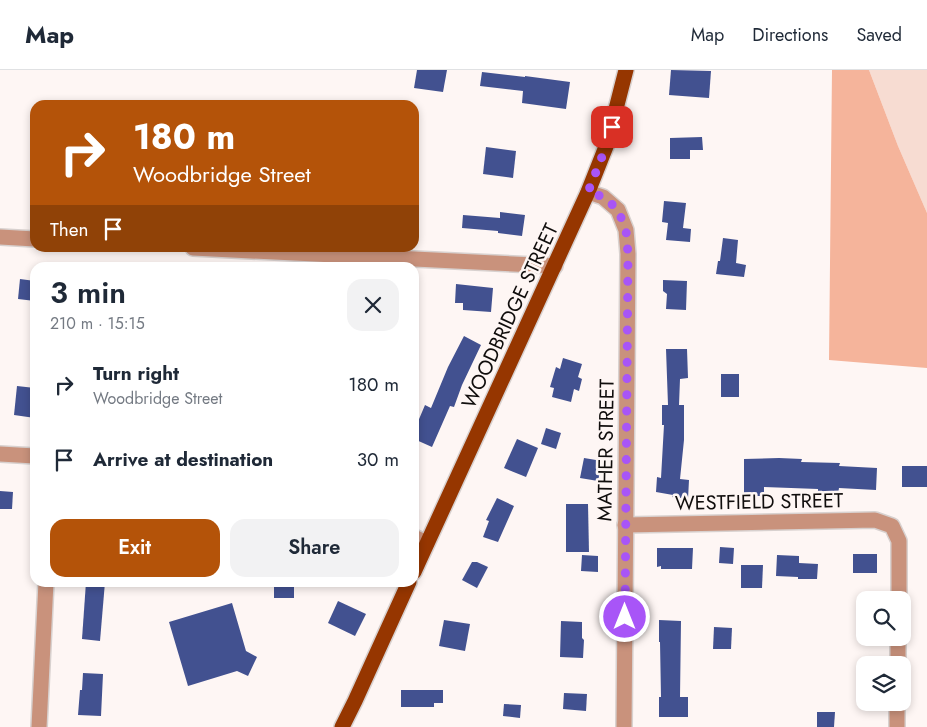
<!DOCTYPE html>
<meta charset="utf-8">
<style>
body{margin:0;font-family:Jost,sans-serif;background:#f2f2f3;color:#1f2937;height:100vh;display:flex;flex-direction:column;font-size:19px;white-space:nowrap}
*{box-sizing:border-box;margin:0}
p{font-size:16px;color:#747a83}
.icon{flex:none;width:28px;height:28px;fill:none;stroke:currentColor;stroke-width:2;stroke-linecap:round;stroke-linejoin:round}
.map{position:relative;flex:1;overflow:hidden}
.panel{position:absolute;left:30px;top:192px;width:389px;height:325px;display:flex;flex-direction:column;background:#fff;border-radius:15px;box-shadow:0 2px 8px #0003}
.panel>*{flex:none}
.guide{position:absolute;left:30px;top:30px;width:389px;height:152px;border-radius:15px;box-shadow:0 2px 8px #0003;background:#b45309;color:#fff;overflow:hidden}
.controls{position:absolute;left:856px;top:521px;display:grid;gap:10px}
.controls a{display:grid;place-items:center;width:55px;height:55px;border-radius:10px;background:#fff;box-shadow:0 2px 8px #0003;font-size:25px}
.pin{position:absolute;display:grid;place-items:center;width:42px;height:42px;color:#fff;margin:-21px;border-radius:10px;box-shadow:0 2px 8px #0006}
.me{position:absolute;width:55px;margin:-28px;rotate:0deg;stroke-linejoin:round;filter:drop-shadow(0 0 4px #0008)}
.turn{display:flex;align-items:center;gap:18px;height:105px;padding:0 20px;font-size:22px}
.turn .icon{width:65px;height:65px;stroke-width:2.5}
.turn b{display:block;font-size:35px;line-height:42px}
.then{display:flex;align-items:center;height:48px;padding:0 20px;background:#0003;gap:10px;font-size:19px}
.round{display:grid;place-items:center;flex:none;width:52px;height:52px;border-radius:15px;background:#f2f2f3}
.overview{display:flex;align-items:center;justify-content:space-between;height:85px;padding:0 20px}
h1{font-size:30px;font-weight:600;line-height:38px}
.button{display:flex;gap:10px;margin-top:auto;padding:10px 20px}
.button a{flex:1;height:58px;border-radius:15px;background:#b45309;color:#fff;font-size:20px;font-weight:600;line-height:58px;text-align:center}
.button a+a{background:#f2f2f3;color:#1f2937}
ul{padding:0;list-style:none}
li{display:flex;align-items:center;gap:15px;height:75px;padding:0 20px}
li div{flex:1}
li b{display:block;font-size:19px}
li em{font-style:normal}
header{display:flex;align-items:center;gap:30px;box-sizing:border-box;height:70px;padding:0 25px;background:#fff;border-bottom:1px solid #e0e1e3}
header strong{font-size:24px}
nav{display:flex;gap:28px;margin-inline-start:auto;font-size:18px}
.map>svg:first-child{display:block}
</style>
<header>
<strong>Map</strong>
<nav><a>Map</a><a>Directions</a><a>Saved</a></nav>
</header>
<div class="map">
<svg width="927" height="657" viewBox="0 0 927 657">
<rect width="100%" height="100%" fill="#fef6f4"/>
<!-- green -->
<polygon fill="#f7dcd2" points="869,0 927,0 927,143 898,76"/>
<!-- forest -->
<polygon fill="#f5b49b" points="832,0 869,0 898,76 927,143 927,298 829,290"/>
<!-- building -->
<g fill="#425190">
<polygon points="417,0 447,0 443,22 414,18"/>
<polygon points="671,0 711,1 709,28 669,25"/>
<polygon points="482,2 525,7 525,6 570,12 566,39 522,33 523,21 480,16"/>
<polygon points="702,67 703,80 690,80 690,89 670,89 670,68"/>
<polygon points="486,77 516,81 513,108 483,104"/>
<polygon points="664,131 686,133 683,158 691,159 690,172 666,170 668,153 662,152"/>
<polygon points="500,142 525,145 522,166 498,163 498,161 462,158 463,145 500,148"/>
<polygon points="723,168 738,170 736,193 746,195 744,207 716,204 718,191 720,191"/>
<polygon points="20,209 35,211 35,231 18,229"/>
<polygon points="663,210 687,211 686,240 666,239 667,224 663,221"/>
<polygon points="456,214 493,218 491,242 463,240 463,233 455,233"/>
<polygon points="464,266 481,275 462,315 454,337 450,336 432,377 414,369 414,361 425,335 431,338 448,297"/>
<polygon points="666,279 687,279 688,308 680,309 679,335 684,335 684,370 680,409 689,410 688,429 672,427 673,425 656,422 657,407 661,408 664,355 662,355 662,335 668,335"/>
<polygon points="563,288 582,294 578,307 582,309 579,321 574,319 571,332 552,327 554,318 550,317 556,297 560,299"/>
<rect x="721" y="304" width="18" height="23"/>
<polygon points="17,316 35,318 35,348 14,345"/>
<polygon points="546,358 561,363 556,379 541,374"/>
<polygon points="517,369 538,378 526,407 504,398"/>
<polygon points="584,388 602,391 598,411 580,408"/>
<polygon points="779,388 802,389 801,392 840,393 839,396 877,398 876,420 839,418 838,424 818,424 818,419 764,417 764,426 744,426 744,389"/>
<rect x="902" y="396" width="25" height="21"/>
<polygon points="0,421 13,422 12,439 0,439"/>
<polygon points="497,428 514,436 498,472 483,467 489,451 486,450"/>
<polygon points="566,434 588,434 589,482 566,482"/>
<polygon points="720,477 734,478 733,494 719,493"/>
<polygon points="657,478 693,478 692,499 661,499 661,496 657,497"/>
<rect x="853" y="484" width="24" height="19"/>
<polygon points="582,485 598,486 598,502 581,501"/>
<polygon points="777,485 799,486 799,493 818,494 817,509 798,509 798,507 776,506"/>
<polygon points="472,492 477,492 488,497 477,518 462,510"/>
<polygon points="741,495 763,495 762,518 741,518"/>
<polygon points="86,512 105,512 100,571 82,569"/>
<rect x="274" y="512" width="20" height="16"/>
<polygon points="338,531 366,544 355,566 328,553"/>
<polygon points="232,533 246,581 257,587 248,606 237,601 188,616 169,552"/>
<polygon points="444,550 470,554 465,581 439,576"/>
<polygon points="659,550 681,551 680,627 688,627 688,647 659,647 659,627 661,627 660,572 659,572"/>
<polygon points="561,551 582,552 582,568 584,570 583,588 560,587"/>
<polygon points="714,557 732,558 731,579 713,579"/>
<polygon points="83,603 103,604 101,646 78,645 80,620 82,620"/>
<polygon points="401,620 443,620 443,633 434,633 434,637 401,637"/>
<polygon points="564,623 587,624 586,641 563,639"/>
<polygon points="504,634 521,635 520,648 503,646"/>
<polygon points="817,642 835,642 834,657 817,657"/>
</g>
<g fill="none" stroke-linecap="round" stroke-linejoin="round">
<!-- minor casing -->
<g stroke="#d8d1cf" stroke-width="18">
<g id="minor">
<polyline points="588,122 603,127 618,140 626,160 628,184 624,657"/>
<polyline points="0,167 35,169"/>
<polyline points="193,178 555,196"/>
<polyline points="0,384 35,386"/>
<polyline points="625,455 875,450 892,456 899,471 899,530"/>
<polyline points="414,467 427,473"/>
<polyline points="898,595 898,568"/>
<polyline points="39,657 46,512"/>
<polyline points="897,657 897,632"/>
</g>
</g>
<!-- major casing -->
<g stroke="#d8d1cf" stroke-width="18">
<g id="major">
<polyline points="414,502 588,122 607,74 626,0"/>
<polyline points="342,657 355,631 409,512"/>
</g>
</g>
<!-- minor -->
<use href="#minor" stroke="#c9927c" stroke-width="15"/>
<!-- major -->
<use href="#major" stroke="#963600" stroke-width="15"/>
</g>
<g fill="none" stroke-linecap="round" stroke-linejoin="round">
<!-- route -->
<polyline stroke="#a855f7" stroke-width="9" stroke-dasharray="0 16.2" points="612,57 607,74 588,122 604,127 618,140 626,160 628,184 625,547"/>
</g>
<g text-anchor="middle" dominant-baseline="central" stroke-width="5" stroke-linejoin="round" paint-order="stroke">
<!-- street labels -->
<g font-size="20" fill="#100d0c" stroke="#fef6f4">
<text transform="translate(510 246) rotate(-65)">WOODBRIDGE STREET</text>
<text transform="translate(606 380) rotate(-89)">MATHER STREET</text>
<text transform="translate(759 432) rotate(-1)">WESTFIELD STREET</text>
</g>
</g>
</svg>
<div class="controls">
<a><svg class="icon" aria-label="search" viewBox="0 0 24 24"><circle cx="10" cy="10" r="6"/><path d="M15 15l6 6"/></svg></a>
<a><svg class="icon" aria-label="layers" viewBox="0 0 24 24"><path d="M12 4l9 5-9 5-9-5zM3 14l9 5 9-5"/></svg></a>
</div>
<div class="pin" style="left:612px;top:57px;background:#d93025"><svg class="icon" aria-label="arrive" viewBox="0 0 24 24"><path d="M6 21V4h12l-3 4 3 4H6"/></svg></div>
<svg class="me" style="left:625px;top:547px" viewBox="-20 -20 40 40"><circle r="17" fill="#a855f7" stroke="#fff" stroke-width="3"/><path d="M0-11L8 9 0 5-8 9z" fill="#fff"/></svg>
<div class="guide">
<div class="turn"><svg class="icon" aria-label="right" viewBox="0 0 24 24"><path d="M7 20v-9h11M14 6l5 5-5 5"/></svg><div><b>180 m</b>Woodbridge Street</div></div>
<div class="then">Then<svg class="icon" aria-label="arrive" viewBox="0 0 24 24"><path d="M6 21V4h12l-3 4 3 4H6"/></svg></div>
</div>
<section class="panel">
<div class="overview"><div><h1>3 min</h1><p>210 m · 15:15</p></div><a class="round"><svg class="icon" aria-label="close" viewBox="0 0 24 24"><path d="M6 6l12 12M18 6L6 18"/></svg></a></div>
<ul>
<li><svg class="icon" aria-label="right" viewBox="0 0 24 24"><path d="M7 20v-9h11M14 6l5 5-5 5"/></svg><div><b>Turn right</b><p>Woodbridge Street</p></div><em>180 m</em></li>
<li><svg class="icon" aria-label="arrive" viewBox="0 0 24 24"><path d="M6 21V4h12l-3 4 3 4H6"/></svg><div><b>Arrive at destination</b></div><em>30 m</em></li>
</ul>
<div class="button"><a>Exit</a><a>Share</a></div>
</section>
</div>
